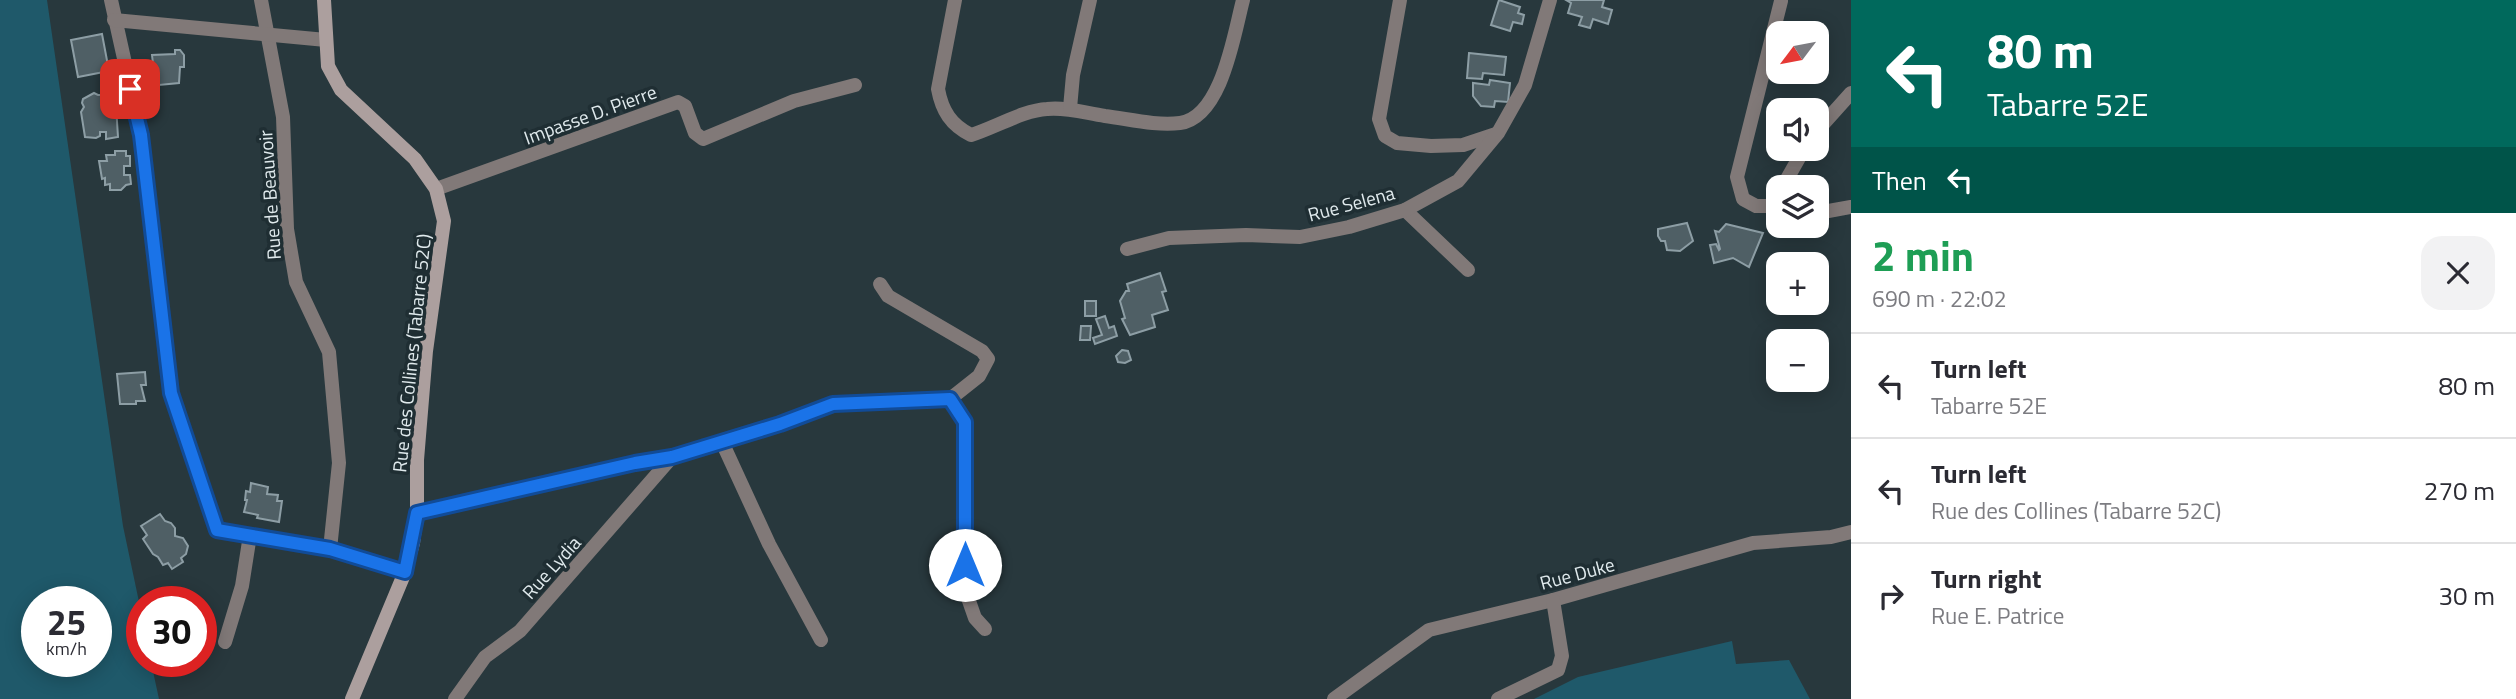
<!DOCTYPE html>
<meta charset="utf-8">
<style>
body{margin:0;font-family:"Titillium Web",sans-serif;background:#f2f2f3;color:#2b2b33;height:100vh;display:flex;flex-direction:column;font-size:26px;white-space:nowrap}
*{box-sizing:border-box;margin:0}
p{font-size:23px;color:#7c7c81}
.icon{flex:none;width:38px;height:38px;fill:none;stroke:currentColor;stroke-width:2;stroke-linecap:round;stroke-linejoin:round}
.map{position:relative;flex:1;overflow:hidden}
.sheet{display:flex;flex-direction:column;background:#fff;width:665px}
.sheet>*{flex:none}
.banner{background:#00695c;color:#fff;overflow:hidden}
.needle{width:46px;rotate:238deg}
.buttons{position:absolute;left:1766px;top:21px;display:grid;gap:14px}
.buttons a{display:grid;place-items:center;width:63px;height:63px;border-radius:14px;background:#fff;box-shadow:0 4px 18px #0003;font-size:35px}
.speed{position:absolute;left:21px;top:586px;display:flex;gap:14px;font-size:35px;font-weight:700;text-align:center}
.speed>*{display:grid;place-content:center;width:91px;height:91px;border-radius:50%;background:#fff;box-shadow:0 4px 18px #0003;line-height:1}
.speed small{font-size:18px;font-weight:400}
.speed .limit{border:10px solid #d22;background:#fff;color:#111}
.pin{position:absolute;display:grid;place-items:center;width:60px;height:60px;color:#fff;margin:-30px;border-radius:14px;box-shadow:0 4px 10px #0006}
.me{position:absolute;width:77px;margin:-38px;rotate:0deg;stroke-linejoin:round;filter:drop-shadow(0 0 5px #0008)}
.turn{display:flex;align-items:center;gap:24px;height:147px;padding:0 21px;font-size:32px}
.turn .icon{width:91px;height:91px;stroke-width:2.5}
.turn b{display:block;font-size:49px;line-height:60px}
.then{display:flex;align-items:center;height:66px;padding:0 21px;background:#0003;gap:14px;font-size:26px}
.round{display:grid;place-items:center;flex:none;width:74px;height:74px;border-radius:21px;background:#f2f2f3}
.summary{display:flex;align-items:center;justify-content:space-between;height:119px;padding:0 21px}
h1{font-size:42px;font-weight:700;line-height:52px;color:#1e9e55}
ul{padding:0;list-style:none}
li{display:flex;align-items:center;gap:21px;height:105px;padding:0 21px;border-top:2px solid #e1e1e2}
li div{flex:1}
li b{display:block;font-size:26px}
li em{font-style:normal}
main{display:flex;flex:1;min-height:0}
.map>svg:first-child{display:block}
</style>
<main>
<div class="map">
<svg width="1851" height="699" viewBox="0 0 1851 699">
<rect width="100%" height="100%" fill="#28383d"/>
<!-- green -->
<g fill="#1f596a" fill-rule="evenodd">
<path d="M 0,0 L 47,0 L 123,526 L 142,616 L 142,662 L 151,662 L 159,699 L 0,699 ZM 37,602 L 96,602 L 96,662 L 37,662 Z"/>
<polygon points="1732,641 1736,664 1789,660 1810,699 1534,699 1578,677"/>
</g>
<!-- building -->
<g fill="#4f5f65" stroke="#8d9ea5" stroke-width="2">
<polygon points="1499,0 1520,7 1518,13 1524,15 1522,24 1513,22 1510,31 1491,25"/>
<polygon points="1566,0 1604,0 1602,7 1612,10 1608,24 1593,19 1590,28 1579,25 1582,17 1568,13 1571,3"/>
<polygon points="102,34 109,71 78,77 71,40"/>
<polygon points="175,50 180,50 184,55 184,67 180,67 179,83 159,85 158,72 154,72 152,55 175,54"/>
<polygon points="1469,53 1506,57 1504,75 1483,73 1482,79 1467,78"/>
<polygon points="1490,80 1510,83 1508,102 1495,101 1494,107 1481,106 1473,96 1473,83 1489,85"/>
<polygon points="94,93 98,95 109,95 112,98 114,102 112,106 116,106 118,137 106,139 106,132 100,132 100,136 96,138 85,137 81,112 84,107 82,103 83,99"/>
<polygon points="115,151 126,151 126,156 130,156 130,166 124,166 124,175 130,175 131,184 126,185 121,190 110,190 110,184 105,185 105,178 102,179 99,161 107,161 106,155 115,155"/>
<polygon points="1687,223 1693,241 1680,251 1667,250 1665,241 1661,241 1658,236 1658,229"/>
<polygon points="1726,224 1763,233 1749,267 1733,258 1714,263 1710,245 1716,244 1719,250 1720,249 1715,231 1719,232"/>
<polygon points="1160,273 1166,291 1162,292 1168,310 1152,315 1155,327 1130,335 1122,319 1125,318 1120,301 1126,291 1129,291 1127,284"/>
<rect x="1085" y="301" width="11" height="15"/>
<polygon points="1105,316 1109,328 1114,326 1117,336 1095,344 1093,338 1102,335 1096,319"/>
<polygon points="1081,326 1091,326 1090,340 1080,340"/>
<polygon points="1122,350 1128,351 1131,360 1125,363 1118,362 1116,356"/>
<polygon points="145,372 146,385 141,385 145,401 136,401 136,404 120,404 117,374"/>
<polygon points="251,483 268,487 267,494 278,495 277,501 282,501 279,522 257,518 258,515 244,512 247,500 245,500 246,491 250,492"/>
<polygon points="160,514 165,521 171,523 175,528 175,536 183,538 188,546 186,554 181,558 183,562 172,569 168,563 163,565 158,557 153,554 143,539 147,535 141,526"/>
</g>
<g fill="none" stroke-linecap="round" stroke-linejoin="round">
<!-- street -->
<g stroke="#817978" stroke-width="14">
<polyline points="111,0 141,135 171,393 217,530 330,549 405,572"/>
<polyline points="261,0 283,117 287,229 296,282 329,352 339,463 330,549"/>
<path d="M 955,0 L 938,89 C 942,111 951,125 971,135 C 994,128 1024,110 1047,109 C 1067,107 1085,113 1105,116 C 1129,119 1156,126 1180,123 C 1222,117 1234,34 1243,0"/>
<polyline points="1400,0 1379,119 1385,136 1397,143 1431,146 1463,145 1496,134"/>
<polyline points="114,20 326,40"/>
<polyline points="1070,108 1073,75 1090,0"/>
<polyline points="1816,132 1851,93"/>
<polyline points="1792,187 1787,179 1804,149"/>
<polyline points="436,189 678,102 685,106 695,133 703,139 794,101 855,85"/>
<polyline points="1778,206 1756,206 1743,199 1737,177 1781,1"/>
<polyline points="1816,209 1823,212 1851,207"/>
<polyline points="1405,210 1468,270"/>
<polyline points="1127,249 1169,238 1246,235 1300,237 1349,227 1405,210 1458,181 1498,133 1525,85 1550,0"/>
<polyline points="880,284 888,296 982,351 988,359 979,376 950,399"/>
<polyline points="722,442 769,544 821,640"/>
<polyline points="417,513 635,463 672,457 780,424 833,404 950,399 965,422 965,565 968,598 975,618 985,629"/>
<polyline points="225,642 242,586 250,535"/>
<polyline points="455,699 485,657 520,631 672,457"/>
<polyline points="1334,699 1429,630 1553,600 1753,543 1831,537 1851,532"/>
<polyline points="1498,699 1558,670 1562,656 1553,600"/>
</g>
<!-- secondary -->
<polyline stroke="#ac9f9e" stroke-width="14" points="324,0 328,66 341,90 415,159 436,189 444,221 426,351 417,460 417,513 413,543 405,572 352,699"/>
</g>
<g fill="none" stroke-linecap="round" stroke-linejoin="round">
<!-- route casing -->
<g stroke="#114b97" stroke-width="18">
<polyline id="route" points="130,89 141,135 171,393 217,530 330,549 405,572 417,513 635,463 672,457 780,424 833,404 950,399 965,422 965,565"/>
</g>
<!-- route -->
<use href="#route" stroke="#1a73e8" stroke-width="12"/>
</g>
<g text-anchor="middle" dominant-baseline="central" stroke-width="7" stroke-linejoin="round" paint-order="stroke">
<!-- street labels -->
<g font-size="19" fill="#e0eaed" stroke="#1f2e33">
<text transform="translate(590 114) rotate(-20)">Impasse D. Pierre</text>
<text transform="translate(269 195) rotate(-94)">Rue de Beauvoir</text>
<text transform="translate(1351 203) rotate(-15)">Rue Selena</text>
<text transform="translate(411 353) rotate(-84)">Rue des Collines (Tabarre 52C)</text>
<text transform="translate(551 567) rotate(-48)">Rue Lydia</text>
<text transform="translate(1577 573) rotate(-15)">Rue Duke</text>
</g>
</g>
</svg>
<div class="buttons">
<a><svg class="needle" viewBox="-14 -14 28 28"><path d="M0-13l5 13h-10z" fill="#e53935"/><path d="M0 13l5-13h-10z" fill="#7c7c81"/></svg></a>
<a><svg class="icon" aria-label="sound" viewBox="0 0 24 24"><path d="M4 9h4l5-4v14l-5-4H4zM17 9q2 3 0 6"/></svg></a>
<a><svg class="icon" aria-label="layers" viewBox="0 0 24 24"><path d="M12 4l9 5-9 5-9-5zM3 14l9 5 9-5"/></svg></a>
<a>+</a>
<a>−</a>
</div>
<div class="speed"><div>25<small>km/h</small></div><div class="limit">30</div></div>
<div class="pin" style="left:130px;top:89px;background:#d93025"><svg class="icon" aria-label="arrive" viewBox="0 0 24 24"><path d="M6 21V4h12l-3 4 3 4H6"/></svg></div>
<svg class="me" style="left:965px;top:565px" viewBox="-20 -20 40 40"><circle r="19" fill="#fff"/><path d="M0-13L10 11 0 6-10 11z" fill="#1a73e8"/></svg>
</div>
<section class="sheet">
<div class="banner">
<div class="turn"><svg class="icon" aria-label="left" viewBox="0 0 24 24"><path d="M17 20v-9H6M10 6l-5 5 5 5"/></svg><div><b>80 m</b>Tabarre 52E</div></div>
<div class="then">Then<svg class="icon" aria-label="left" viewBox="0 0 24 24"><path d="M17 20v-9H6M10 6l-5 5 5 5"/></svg></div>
</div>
<div class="summary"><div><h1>2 min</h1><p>690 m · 22:02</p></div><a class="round"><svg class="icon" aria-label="close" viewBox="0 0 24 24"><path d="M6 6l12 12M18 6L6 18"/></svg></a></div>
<ul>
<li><svg class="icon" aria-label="left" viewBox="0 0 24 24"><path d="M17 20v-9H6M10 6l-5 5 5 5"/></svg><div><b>Turn left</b><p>Tabarre 52E</p></div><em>80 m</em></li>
<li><svg class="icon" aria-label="left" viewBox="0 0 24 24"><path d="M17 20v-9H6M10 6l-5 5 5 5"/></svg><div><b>Turn left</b><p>Rue des Collines (Tabarre 52C)</p></div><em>270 m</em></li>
<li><svg class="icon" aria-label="right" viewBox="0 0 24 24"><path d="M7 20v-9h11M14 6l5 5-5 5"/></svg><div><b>Turn right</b><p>Rue E. Patrice</p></div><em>30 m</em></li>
</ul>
</section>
</main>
